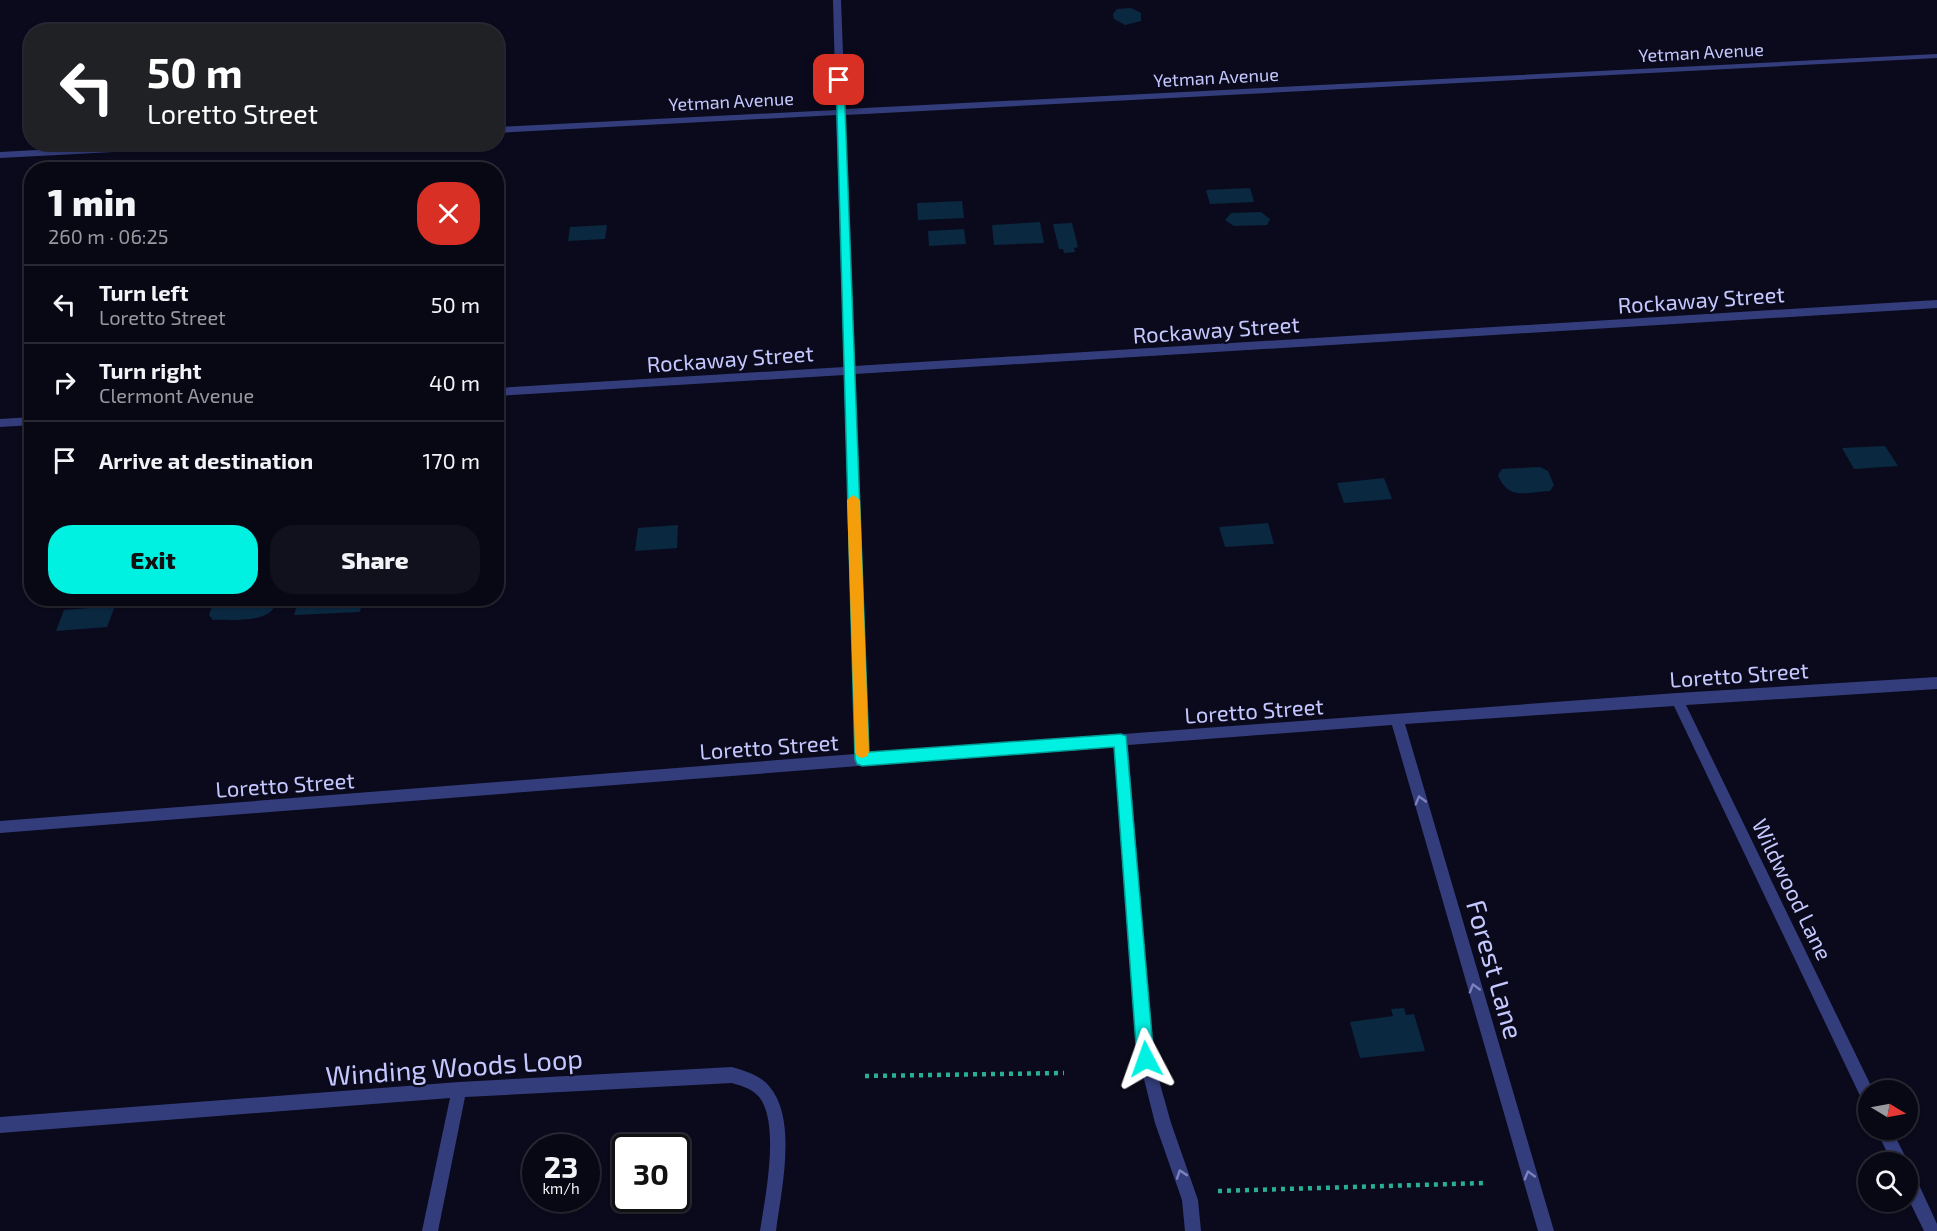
<!DOCTYPE html>
<meta charset="utf-8">
<style>
body{margin:0;font-family:"Exo 2",sans-serif;background:#11111e;color:#f1f3f6;height:100vh;display:flex;flex-direction:column;font-size:22px;white-space:nowrap}
*{box-sizing:border-box;margin:0}
p{font-size:20px;color:#989aa0}
.icon{flex:none;width:33px;height:33px;fill:none;stroke:currentColor;stroke-width:2;stroke-linecap:round;stroke-linejoin:round}
.map{position:relative;flex:1;overflow:hidden}
.panel{position:absolute;left:24px;top:162px;width:480px;height:444px;display:flex;flex-direction:column;background:#080815;border-radius:24px;box-shadow:0 2px 4px #0004,0 0 0 2px #292934}
.panel>*{flex:none}
.hud{position:absolute;left:24px;top:24px;width:480px;height:126px;border-radius:24px;box-shadow:0 2px 4px #0004,0 0 0 2px #292934;background:#202124;color:#fff;overflow:hidden}
.needle{width:39px;rotate:100deg}
.fabs{position:absolute;left:1858px;top:1080px;display:grid;gap:12px}
.fabs a{display:grid;place-items:center;width:60px;height:60px;border-radius:50%;background:#080815;box-shadow:0 2px 4px #0004,0 0 0 2px #292934;font-size:30px}
.speed{position:absolute;left:522px;top:1134px;display:flex;gap:12px;font-size:30px;font-weight:700;text-align:center}
.speed>*{display:grid;place-content:center;width:78px;height:78px;border-radius:50%;background:#080815;box-shadow:0 2px 4px #0004,0 0 0 2px #292934;line-height:1}
.speed small{font-size:15px;font-weight:400}
.speed .limit{border:3px solid #111;border-radius:9px;background:#fff;color:#111}
.pin{position:absolute;display:grid;place-items:center;width:51px;height:51px;color:#fff;margin:-26px;border-radius:12px;box-shadow:0 3px 9px #0006}
.me{position:absolute;width:66px;margin:-33px;rotate:356deg;stroke-linejoin:round;filter:drop-shadow(0 0 4px #0008)}
.turn{display:flex;align-items:center;gap:21px;height:126px;padding:0 24px;font-size:27px}
.turn .icon{width:78px;height:78px;stroke-width:2.5}
.turn b{display:block;font-size:42px;line-height:51px}
.round{display:grid;place-items:center;flex:none;width:63px;height:63px;border-radius:24px;background:#11111e}
.head{display:flex;align-items:center;justify-content:space-between;height:102px;padding:0 24px}
h1{font-size:36px;font-weight:800;line-height:45px}
.button{display:flex;gap:12px;margin-top:auto;padding:12px 24px}
.button a{flex:1;height:69px;border-radius:24px;background:#00f0e2;color:#111;font-size:24px;font-weight:800;line-height:69px;text-align:center}
.button a+a{background:#11111e;color:#f1f3f6}
ul{padding:0;list-style:none}
li{display:flex;align-items:center;gap:18px;height:78px;padding:0 24px;border-top:2px solid #292934}
li div{flex:1}
li b{display:block;font-size:22px}
li em{font-style:normal}
.map>svg:first-child{display:block}
</style>
<div class="map">
<svg width="1937" height="1231" viewBox="0 0 1937 1231">
<rect width="100%" height="100%" fill="#0b0a1c"/>
<!-- water -->
<g fill="#0a2840">
<polygon points="1131,8 1141,13 1141,21 1125,25 1114,19 1113,14 1117,9"/>
<polygon points="1250,188 1254,202 1210,204 1206,190"/>
<polygon points="962,201 964,218 918,220 917,203"/>
<polygon points="1261,212 1270,219 1267,225 1234,226 1225,220 1231,213"/>
<polygon points="1040,222 1044,243 994,245 992,225"/>
<polygon points="1072,223 1078,247 1074,248 1075,252 1064,253 1063,249 1059,249 1053,224"/>
<polygon points="607,225 605,239 568,241 570,227"/>
<polygon points="964,229 966,244 929,246 928,231"/>
<polygon points="1885,446 1898,466 1854,469 1842,448"/>
<path d="M 1540,467 L 1548,471 L 1554,485 L 1550,491 C 1527,492 1508,501 1498,475 L 1502,469 Z"/>
<polygon points="1384,478 1392,499 1344,503 1337,483"/>
<polygon points="1268,523 1274,544 1225,547 1219,527"/>
<polygon points="678,525 677,548 635,551 638,528"/>
<path d="M 274,599 L 276,603 C 270,624 232,619 213,620 L 209,615 L 212,606 L 219,599 Z"/>
<polygon points="299,599 299,598 363,599 360,612 294,615"/>
<polygon points="115,606 107,627 56,631 64,610"/>
<polygon points="1404,1008 1406,1015 1414,1014 1425,1051 1360,1058 1350,1022 1393,1016 1391,1009"/>
</g>
<g fill="none" stroke-linecap="round" stroke-linejoin="round">
<!-- path -->
<g stroke="#29af91" stroke-width="4.5" stroke-dasharray="4 5" stroke-linecap="butt">
<polyline points="865,1076 1064,1073"/>
<polyline points="1218,1191 1485,1183"/>
</g>
<!-- street -->
<g fill="#343d7c" fill-rule="evenodd">
<polygon points="833,0 841,0 845,109 1937,54 1937,58 845,115 854,366 1937,300 1937,308 855,374 868,753 1677,693 1937,677 1937,689 1686,705 1873,1090 1869,1090 1869,1107 1864,1104 1674,706 1405,724 1554,1231 1538,1231 1392,725 1128,745 1153,1059 1171,1123 1198,1200 1201,1231 1185,1231 1182,1200 1155,1123 1139,1059 1115,746 0,833 0,821 855,754 844,375 496,396 496,388 844,367 836,115 496,133 496,127 836,110"/>
<polygon points="184,142 251,142 247,145 0,158 0,152"/>
<polygon points="32,417 32,425 0,427 0,419"/>
<path d="M 732,1067 C 745,1071 760,1075 769,1086 C 798,1119 781,1191 776,1231 L 760,1231 C 765,1198 780,1126 760,1098 C 753,1089 742,1086 732,1083 L 465,1097 L 438,1231 L 422,1231 L 450,1098 L 0,1133 L 0,1117 L 459,1082 Z"/>
<polygon points="1876,1130 1892,1130 1908,1162 1892,1162"/>
<polygon points="1908,1172 1914,1174 1937,1224 1937,1231 1924,1231 1908,1198"/>
</g>
</g>
<!-- one-way arrows -->
<defs><path id="oneway-chevron" d="M-2-3.5L2.5 0L-2 3.5" fill="none" stroke-width="1.6" stroke-linecap="round" stroke-linejoin="round" transform="scale(1.5)"/></defs>
<g stroke="#7c82be">
<use href="#oneway-chevron" transform="translate(1420 800) rotate(-106)"/>
<use href="#oneway-chevron" transform="translate(1474 988) rotate(-106)"/>
<use href="#oneway-chevron" transform="translate(1181 1174) rotate(-109)"/>
<use href="#oneway-chevron" transform="translate(1529 1175) rotate(-106)"/>
</g>
<!-- route -->
<polygon fill="#00f0e2" stroke="#009c93" stroke-width="1.5" points="836,77 844,80 869,752 1121,734 1126,736 1154,1059 1152,1065 1146,1068 1140,1065 1137,1059 1114,747 862,766 857,764 855,759"/>
<!-- slow -->
<polygon fill="#f59e0b" points="853,495 860,500 869,752 867,756 862,758 857,756 855,752 847,500"/>
<g text-anchor="middle" dominant-baseline="central" stroke-width="4.5" stroke-linejoin="round" paint-order="stroke">
<!-- far-street labels -->
<g font-size="18" fill="#c5c8ff" stroke="#0b0a1c">
<text transform="translate(1701 52) rotate(-3)">Yetman Avenue</text>
<text transform="translate(1216 77) rotate(-3)">Yetman Avenue</text>
<text transform="translate(731 101) rotate(-3)">Yetman Avenue</text>
</g>
<!-- street labels -->
<g font-size="22" fill="#c5c8ff" stroke="#0b0a1c">
<text transform="translate(1701 299) rotate(-4)">Rockaway Street</text>
<text transform="translate(1216 329) rotate(-4)">Rockaway Street</text>
<text transform="translate(730 358) rotate(-4)">Rockaway Street</text>
<text transform="translate(1739 674) rotate(-4)">Loretto Street</text>
<text transform="translate(1254 710) rotate(-4)">Loretto Street</text>
<text transform="translate(769 746) rotate(-4)">Loretto Street</text>
<text transform="translate(285 784) rotate(-4)">Loretto Street</text>
<text transform="translate(1793 889) rotate(64)">Wildwood Lane</text>
</g>
<!-- near-street labels -->
<g font-size="27" fill="#c5c8ff" stroke="#0b0a1c">
<text transform="translate(1496 969) rotate(74)">Forest Lane</text>
<text transform="translate(454 1066) rotate(-4)">Winding Woods Loop</text>
</g>
</g>
</svg>
<div class="fabs">
<a><svg class="needle" viewBox="-14 -14 28 28"><path d="M0-13l5 13h-10z" fill="#e53935"/><path d="M0 13l5-13h-10z" fill="#989aa0"/></svg></a>
<a><svg class="icon" aria-label="search" viewBox="0 0 24 24"><circle cx="10" cy="10" r="6"/><path d="M15 15l6 6"/></svg></a>
</div>
<div class="speed"><div>23<small>km/h</small></div><div class="limit">30</div></div>
<div class="pin" style="left:839px;top:80px;background:#d93025"><svg class="icon" aria-label="arrive" viewBox="0 0 24 24"><path d="M6 21V4h12l-3 4 3 4H6"/></svg></div>
<svg class="me" style="left:1146px;top:1059px" viewBox="-20 -20 40 40"><path d="M0-17L14 15 0 8-14 15z" fill="#00f0e2" stroke="#fff" stroke-width="4"/></svg>
<div class="hud">
<div class="turn"><svg class="icon" aria-label="left" viewBox="0 0 24 24"><path d="M17 20v-9H6M10 6l-5 5 5 5"/></svg><div><b>50 m</b>Loretto Street</div></div>
</div>
<section class="panel">
<div class="head"><div><h1>1 min</h1><p>260 m · 06:25</p></div><a class="round" style="background:#d93025;color:#fff"><svg class="icon" aria-label="close" viewBox="0 0 24 24"><path d="M6 6l12 12M18 6L6 18"/></svg></a></div>
<ul>
<li><svg class="icon" aria-label="left" viewBox="0 0 24 24"><path d="M17 20v-9H6M10 6l-5 5 5 5"/></svg><div><b>Turn left</b><p>Loretto Street</p></div><em>50 m</em></li>
<li><svg class="icon" aria-label="right" viewBox="0 0 24 24"><path d="M7 20v-9h11M14 6l5 5-5 5"/></svg><div><b>Turn right</b><p>Clermont Avenue</p></div><em>40 m</em></li>
<li><svg class="icon" aria-label="arrive" viewBox="0 0 24 24"><path d="M6 21V4h12l-3 4 3 4H6"/></svg><div><b>Arrive at destination</b></div><em>170 m</em></li>
</ul>
<div class="button"><a>Exit</a><a>Share</a></div>
</section>
</div>
